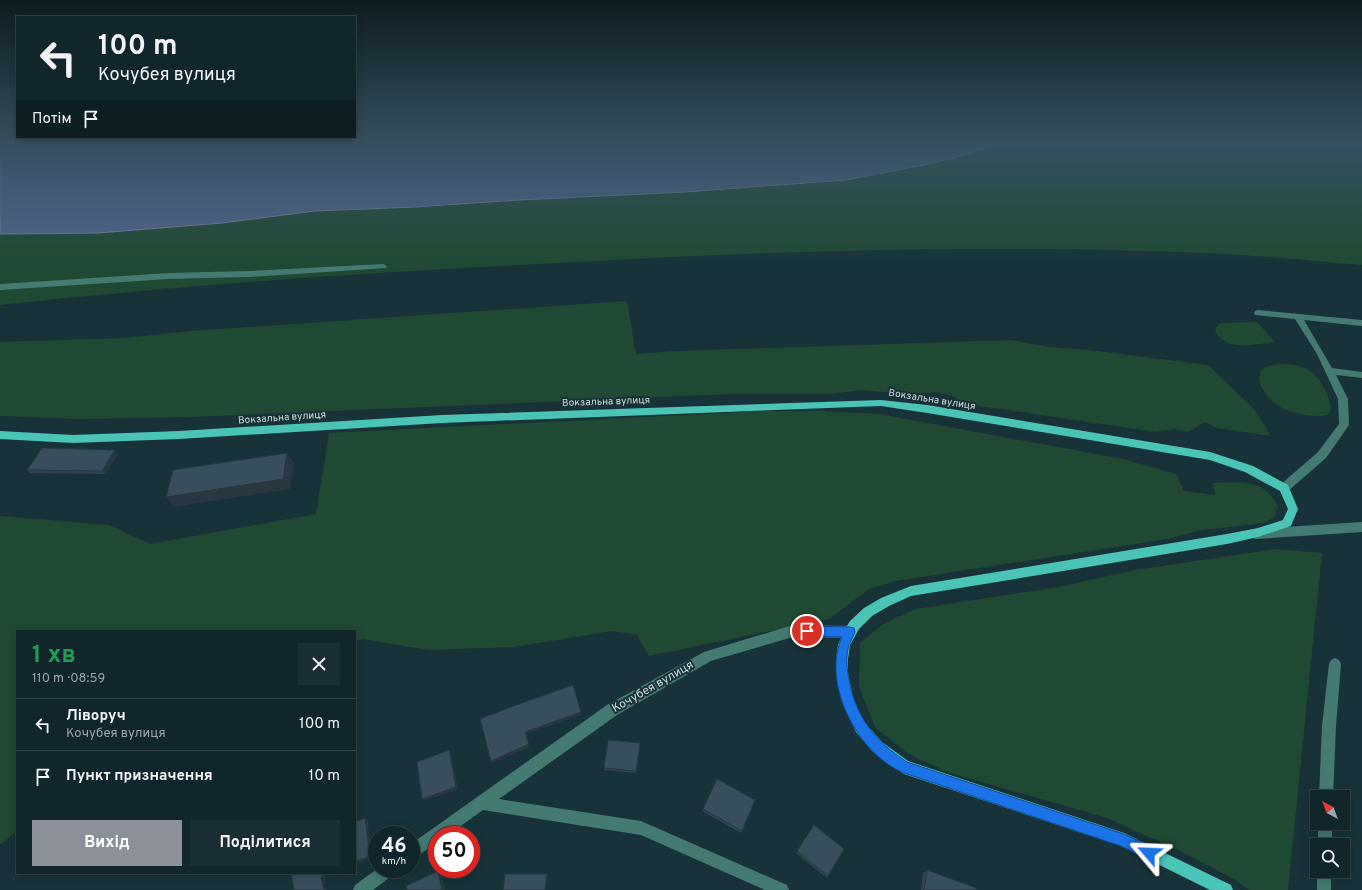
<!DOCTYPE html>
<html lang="uk">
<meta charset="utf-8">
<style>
body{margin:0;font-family:Overpass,sans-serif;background:#1a2e33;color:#f1f3f6;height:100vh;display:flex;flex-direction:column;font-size:15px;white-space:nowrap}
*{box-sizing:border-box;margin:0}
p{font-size:13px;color:#9ca5a9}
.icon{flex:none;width:22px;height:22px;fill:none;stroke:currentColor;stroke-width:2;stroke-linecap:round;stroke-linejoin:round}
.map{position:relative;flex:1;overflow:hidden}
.side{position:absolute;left:16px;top:630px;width:340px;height:244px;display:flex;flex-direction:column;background:#11262b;border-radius:0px;box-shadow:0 2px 10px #0003,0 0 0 1px #304347}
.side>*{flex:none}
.top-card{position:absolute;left:16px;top:16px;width:340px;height:122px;border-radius:0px;box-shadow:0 2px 10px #0003,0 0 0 1px #304347;background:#11262b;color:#f1f3f6;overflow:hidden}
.needle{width:26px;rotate:319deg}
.fabs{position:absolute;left:1310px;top:790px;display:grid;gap:8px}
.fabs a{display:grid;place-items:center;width:40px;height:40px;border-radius:0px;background:#11262b;box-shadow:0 2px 10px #0003,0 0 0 1px #304347;font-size:20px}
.speed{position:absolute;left:368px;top:826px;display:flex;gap:8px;font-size:20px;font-weight:700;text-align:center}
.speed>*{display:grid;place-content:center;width:52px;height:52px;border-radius:50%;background:#11262b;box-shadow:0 2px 10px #0003,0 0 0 1px #304347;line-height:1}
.speed small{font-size:10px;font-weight:400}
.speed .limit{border:6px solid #d22;background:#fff;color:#111}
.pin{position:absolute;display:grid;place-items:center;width:34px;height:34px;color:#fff;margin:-17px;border:2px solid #fff;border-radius:50%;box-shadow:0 1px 4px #0007}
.me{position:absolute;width:44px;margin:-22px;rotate:296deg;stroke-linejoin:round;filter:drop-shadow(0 0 3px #0008)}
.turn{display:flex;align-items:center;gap:14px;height:84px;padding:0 16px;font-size:18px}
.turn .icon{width:52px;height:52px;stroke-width:2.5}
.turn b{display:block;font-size:28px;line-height:34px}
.then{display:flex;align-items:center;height:38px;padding:0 16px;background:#0003;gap:8px;font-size:15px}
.round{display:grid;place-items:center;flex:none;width:42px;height:42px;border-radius:0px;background:#1a2e33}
.overview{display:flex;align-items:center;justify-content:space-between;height:68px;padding:0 16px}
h1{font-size:24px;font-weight:700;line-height:30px;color:#1e9e55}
.action{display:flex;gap:8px;margin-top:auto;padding:8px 16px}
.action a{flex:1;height:46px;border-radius:0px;background:#8c9099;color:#fff;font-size:16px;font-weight:700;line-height:46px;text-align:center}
.action a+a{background:#1a2e33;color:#f1f3f6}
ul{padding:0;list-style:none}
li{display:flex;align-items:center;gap:12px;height:52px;padding:0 16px;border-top:1px solid #304347}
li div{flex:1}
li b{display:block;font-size:15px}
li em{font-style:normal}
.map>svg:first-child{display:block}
</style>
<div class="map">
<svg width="1362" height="890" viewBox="0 0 1362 890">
<rect width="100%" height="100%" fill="#173339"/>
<!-- green -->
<g fill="#1f4932">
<path d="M 1000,143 L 1362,143 L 1362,265 C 1310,261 1257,255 1205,253 C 976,243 748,252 519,265 C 346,274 173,286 0,305 L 0,234 L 98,233 L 222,223 L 315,211 L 415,207 L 519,200 L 685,192 L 846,180 L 933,163 L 958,157 Z"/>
<polygon points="627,301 636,354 676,351 1012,340 1048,347 1089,350 1208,365 1254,409 1271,436 1217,428 1205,422 1188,432 1174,429 1156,432 967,404 952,396 937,392 907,394 860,390 833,394 732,394 192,417 79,419 0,416 0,342 124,338 191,331"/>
<path d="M 1257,322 L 1275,342 C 1257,344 1231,351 1218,336 C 1213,331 1216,327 1220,323 Z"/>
<path d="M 1281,364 C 1306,363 1320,374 1328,397 C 1331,403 1332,409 1328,415 C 1312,418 1291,414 1277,405 C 1268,400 1252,379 1263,369 C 1268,365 1274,365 1281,364 Z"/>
<path d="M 765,411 L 825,411 L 879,414 L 1123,459 L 1176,474 L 1184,491 L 1215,495 L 1213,483 C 1240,482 1265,478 1278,507 L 1274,517 L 1265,523 L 1202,530 L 1167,539 L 896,581 L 869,589 L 829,619 L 649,656 L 637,635 L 613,631 L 513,647 L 429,650 L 363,639 L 355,641 L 355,631 L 17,631 L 17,831 L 0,845 L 0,516 L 109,525 L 150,544 L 316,514 L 329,433 Z"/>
<polygon points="1275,549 1322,553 1288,890 1249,890 1234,879 1180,851 1107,818 947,772 907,753 875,727 859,687 860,643 883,624 915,609 1059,587 1135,570"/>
</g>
<!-- water -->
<polygon fill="#55668f" stroke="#7889a6" points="0,143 1000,143 958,157 933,163 846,180 685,192 519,200 415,207 315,211 222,223 98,233 0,234"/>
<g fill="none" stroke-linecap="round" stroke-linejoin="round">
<!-- minor -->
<g fill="#457a73" fill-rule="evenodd">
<polygon points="383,264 387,266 386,268 249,277 169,279 0,290 0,284 169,273 249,271"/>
<polygon points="1258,310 1362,320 1362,326 1304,320 1332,368 1362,372 1362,378 1336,375 1348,399 1349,425 1326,458 1288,491 1284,492 1280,491 1279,488 1280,485 1318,452 1339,424 1338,399 1317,354 1295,319 1255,315 1254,313 1255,311"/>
<polygon points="1362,522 1362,532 1255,539 1251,537 1250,534 1251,531 1255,529"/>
<polygon points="793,625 850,626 854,628 856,632 854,636 850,638 793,637 711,661 617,715 499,799 641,821 787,885 789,890 765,890 641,835 483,810 448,835 437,835 437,843 411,860 411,844 607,705 704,652"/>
<polygon points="1335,658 1339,660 1341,664 1336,726 1333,797 1319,797 1322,726 1329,664 1331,660"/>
<rect x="1318" y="823" width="14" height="22"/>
<polygon points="377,869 396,869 394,874 373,890 353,890 355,885"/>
<polygon points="1317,870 1331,871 1331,890 1317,890"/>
</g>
<!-- major -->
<polygon fill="#4ac4b7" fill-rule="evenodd" points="881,400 927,405 1210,452 1253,466 1288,485 1298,509 1291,526 1258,537 1227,544 911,596 889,606 872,616 859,629 850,645 848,659 848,673 854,702 865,723 882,742 908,761 1124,833 1231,885 1233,890 1210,890 1121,846 904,774 890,765 872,751 856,732 842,702 836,673 836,659 838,645 845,629 850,621 864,608 881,598 911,586 1227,534 1258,528 1283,520 1288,509 1280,491 1245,472 1210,460 927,413 881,406 442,423 179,439 73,443 0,439 0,431 73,435 179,431 442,415"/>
</g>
<!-- wall -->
<g fill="#31434f">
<polygon points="118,454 105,474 30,473 27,470"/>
<polygon points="640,746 636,773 604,770 604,768"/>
<polygon points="755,800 741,833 702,811 703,809"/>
<polygon points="814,825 844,849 827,878 796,853"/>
<polygon points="927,870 976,890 921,890 923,873"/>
</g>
<!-- shaded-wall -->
<g fill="#283740">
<polygon points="115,450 118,454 105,474 102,471"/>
<polygon points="287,453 294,463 290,489 174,507 166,497"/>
<polygon points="581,712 581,715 526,734 530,747 492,763 491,761 525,732"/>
<polygon points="640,743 640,746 636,773 636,771"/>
<polygon points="449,750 451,753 458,789 424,801 422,799"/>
<polygon points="365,818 368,820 372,858 355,865 355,862"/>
<polygon points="438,871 442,875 445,890 442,890"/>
<polygon points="329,873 336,873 324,878 326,890 324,890 321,877"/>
<polygon points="547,874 548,875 546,890 545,890"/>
</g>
<!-- building -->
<g fill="#394e5c" stroke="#283740">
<polygon points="42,448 115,450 102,471 27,470"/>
<polygon points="287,453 283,479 166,497 173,470"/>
<polygon points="573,685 581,712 525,732 529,744 491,761 480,719 511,707"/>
<polygon points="608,740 640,743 636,771 604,768"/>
<polygon points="449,750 456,787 422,799 417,762"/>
<polygon points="717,779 755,800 742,831 703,809"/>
<polygon points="365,818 370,856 355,862 355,822"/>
<polygon points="814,825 844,849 828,876 797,851"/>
<polygon points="927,870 976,888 976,890 924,890"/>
<polygon points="438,871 442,890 407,890 406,886"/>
<polygon points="291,873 329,873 321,877 324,890 294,890"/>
<polygon points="505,874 547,874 545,890 503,890"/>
</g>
<!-- sky -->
<linearGradient id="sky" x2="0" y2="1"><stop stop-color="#0d1c1f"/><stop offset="0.53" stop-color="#36505f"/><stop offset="1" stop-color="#36505f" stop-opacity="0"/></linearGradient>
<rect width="1362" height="268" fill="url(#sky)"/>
<!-- route -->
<path fill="#1a73e8" stroke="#114b97" d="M 807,626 L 850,627 L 854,628 L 855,632 C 853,637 849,643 848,649 C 846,659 847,670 849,680 C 856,718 875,741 907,762 L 1124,834 L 1154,848 L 1156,853 L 1154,857 L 1149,859 L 1121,846 L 904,773 C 858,754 821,684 842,637 L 807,636 L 803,635 L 801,631 L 803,628 Z"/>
<g text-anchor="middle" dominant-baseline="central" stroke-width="4" stroke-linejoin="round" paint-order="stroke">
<!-- street labels -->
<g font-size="10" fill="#cadadd" stroke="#173339">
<text transform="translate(932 400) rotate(9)">Вокзальна вулиця</text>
<text transform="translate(606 402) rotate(-2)">Вокзальна вулиця</text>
<text transform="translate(282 418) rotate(-4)">Вокзальна вулиця</text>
</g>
<!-- near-street labels -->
<g font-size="12" fill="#cadadd" stroke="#173339">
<text transform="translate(653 687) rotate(-30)">Кочубея вулиця</text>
</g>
</g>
</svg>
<div class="fabs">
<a><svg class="needle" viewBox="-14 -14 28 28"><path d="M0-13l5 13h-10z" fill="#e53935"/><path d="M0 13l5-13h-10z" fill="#9ca5a9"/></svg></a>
<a><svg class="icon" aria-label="search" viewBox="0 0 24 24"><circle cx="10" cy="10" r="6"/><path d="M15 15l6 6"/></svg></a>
</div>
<div class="speed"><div>46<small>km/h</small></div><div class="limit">50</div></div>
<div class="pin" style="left:807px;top:631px;background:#d93025"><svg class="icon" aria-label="arrive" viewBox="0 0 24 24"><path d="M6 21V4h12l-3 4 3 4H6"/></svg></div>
<svg class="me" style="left:1149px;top:853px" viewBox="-20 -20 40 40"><path d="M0-17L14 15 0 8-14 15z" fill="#1a73e8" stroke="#fff" stroke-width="4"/></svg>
<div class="top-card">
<div class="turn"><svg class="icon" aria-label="left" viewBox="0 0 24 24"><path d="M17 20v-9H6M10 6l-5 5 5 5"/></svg><div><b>100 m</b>Кочубея вулиця</div></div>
<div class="then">Потім<svg class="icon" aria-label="arrive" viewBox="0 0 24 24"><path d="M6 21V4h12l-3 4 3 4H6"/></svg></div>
</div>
<section class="side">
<div class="overview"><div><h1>1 хв</h1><p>110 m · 08:59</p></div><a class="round"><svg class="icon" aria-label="close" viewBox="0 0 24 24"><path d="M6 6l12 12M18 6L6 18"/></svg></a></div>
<ul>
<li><svg class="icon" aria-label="left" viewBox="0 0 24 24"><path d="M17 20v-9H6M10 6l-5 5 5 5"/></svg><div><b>Ліворуч</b><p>Кочубея вулиця</p></div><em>100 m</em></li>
<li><svg class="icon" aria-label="arrive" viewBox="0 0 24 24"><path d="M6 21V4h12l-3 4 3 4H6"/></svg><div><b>Пункт призначення</b></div><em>10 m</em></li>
</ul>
<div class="action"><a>Вихід</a><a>Поділитися</a></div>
</section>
</div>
